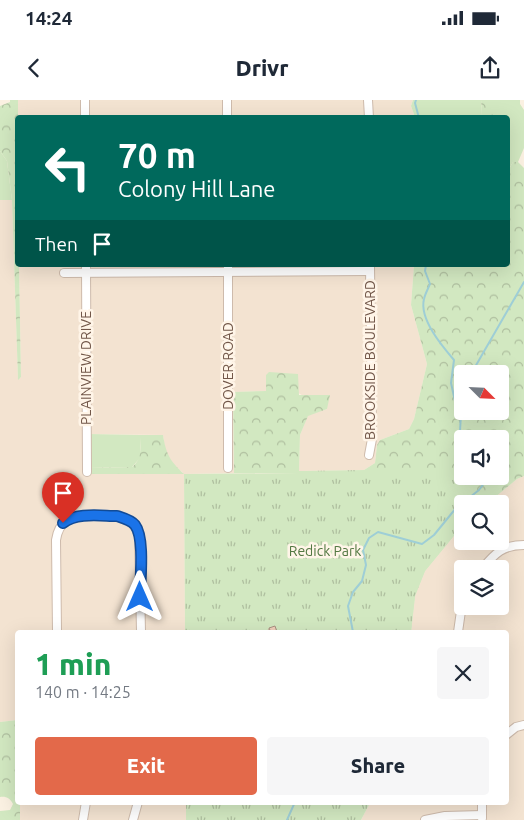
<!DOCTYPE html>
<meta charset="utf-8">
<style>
body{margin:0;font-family:Ubuntu,sans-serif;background:#f6f6f7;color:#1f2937;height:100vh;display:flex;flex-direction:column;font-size:19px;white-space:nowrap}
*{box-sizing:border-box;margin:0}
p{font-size:16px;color:#747a83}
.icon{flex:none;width:28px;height:28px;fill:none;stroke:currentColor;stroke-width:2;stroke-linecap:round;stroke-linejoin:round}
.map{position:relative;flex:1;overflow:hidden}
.panel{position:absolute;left:15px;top:530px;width:494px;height:175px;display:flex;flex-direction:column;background:#fff;border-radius:5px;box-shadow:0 5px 20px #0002}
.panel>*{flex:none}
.banner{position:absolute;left:15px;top:15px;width:495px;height:152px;border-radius:5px;box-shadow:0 5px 20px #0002;background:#00695c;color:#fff;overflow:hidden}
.needle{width:32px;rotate:114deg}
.tools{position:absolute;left:454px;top:265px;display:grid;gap:10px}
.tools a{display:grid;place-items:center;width:55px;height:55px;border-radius:5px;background:#fff;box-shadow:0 5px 20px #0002;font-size:25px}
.pin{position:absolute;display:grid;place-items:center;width:42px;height:42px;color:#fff;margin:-51px -21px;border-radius:50% 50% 50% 0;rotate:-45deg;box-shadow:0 0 5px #0007}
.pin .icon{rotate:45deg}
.me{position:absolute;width:55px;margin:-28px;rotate:0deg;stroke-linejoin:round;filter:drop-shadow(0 0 4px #0008)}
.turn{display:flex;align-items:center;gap:18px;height:105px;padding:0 20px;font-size:22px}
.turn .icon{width:65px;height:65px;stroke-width:2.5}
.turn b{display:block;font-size:35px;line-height:42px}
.then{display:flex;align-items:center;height:48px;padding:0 20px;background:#0003;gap:10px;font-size:19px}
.round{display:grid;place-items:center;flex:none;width:52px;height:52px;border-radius:5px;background:#f6f6f7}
.headline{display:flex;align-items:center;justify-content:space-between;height:85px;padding:0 20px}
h1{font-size:30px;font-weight:800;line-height:38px;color:#1e9e55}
.primary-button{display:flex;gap:10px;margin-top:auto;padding:10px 20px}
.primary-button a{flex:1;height:58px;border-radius:5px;background:#e3694a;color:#fff;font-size:20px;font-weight:800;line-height:58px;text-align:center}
.primary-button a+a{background:#f6f6f7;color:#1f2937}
.status{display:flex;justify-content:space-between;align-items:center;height:35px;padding:0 25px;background:#fff;direction:ltr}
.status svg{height:14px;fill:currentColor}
header{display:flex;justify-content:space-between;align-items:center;height:65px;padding:0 20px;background:#fff;font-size:22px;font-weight:800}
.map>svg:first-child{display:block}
</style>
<div class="status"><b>14:24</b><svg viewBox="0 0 49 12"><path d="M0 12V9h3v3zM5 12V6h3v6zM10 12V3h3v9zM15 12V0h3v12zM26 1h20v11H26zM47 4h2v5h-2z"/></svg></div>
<header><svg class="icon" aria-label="back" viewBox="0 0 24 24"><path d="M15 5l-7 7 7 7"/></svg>Drivr<svg class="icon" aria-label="share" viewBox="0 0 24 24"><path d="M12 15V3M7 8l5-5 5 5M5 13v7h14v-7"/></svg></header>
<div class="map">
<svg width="524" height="720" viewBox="0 0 524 720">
<defs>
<pattern id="forest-crowns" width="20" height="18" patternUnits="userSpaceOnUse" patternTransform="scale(1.25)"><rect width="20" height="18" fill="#d2e8c1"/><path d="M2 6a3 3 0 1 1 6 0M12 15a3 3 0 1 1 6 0" fill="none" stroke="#afbf9f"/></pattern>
<pattern id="park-tufts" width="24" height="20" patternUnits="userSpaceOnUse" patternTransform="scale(1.25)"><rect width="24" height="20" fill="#d2e8c1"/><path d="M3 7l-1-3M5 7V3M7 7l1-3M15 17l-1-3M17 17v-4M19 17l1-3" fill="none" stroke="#afbf9f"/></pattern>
</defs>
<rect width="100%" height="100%" fill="#fbf1e2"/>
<!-- residential -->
<g fill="#f3e3d1" fill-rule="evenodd">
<polygon points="18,0 413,0 411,6 415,17 18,18"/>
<path d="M 0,100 L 12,100 L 18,279 L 21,277 L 19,165 L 414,165 L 411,205 L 427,264 L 414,319 L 409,329 L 380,340 L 377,345 L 375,363 L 364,370 L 299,371 L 300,335 L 308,315 L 327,309 L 266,275 L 266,291 L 233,292 L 234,373 L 184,374 L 185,532 L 18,532 L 17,620 L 0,622 ZM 89,334 L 163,335 L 165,349 L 171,362 L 183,373 L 90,374 Z"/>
<path d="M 524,376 L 524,720 L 361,720 L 370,703 L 506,702 L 506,532 L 411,532 L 415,496 L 425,471 L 462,426 L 462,441 L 500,441 L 500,404 L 487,404 L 517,379 ZM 462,469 L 500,469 L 500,506 L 462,506 Z"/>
<rect x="20" y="703" width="166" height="17"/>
</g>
<!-- grass -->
<g fill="#d2e8c1">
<polygon points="413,0 481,0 482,15 479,18 415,17 411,6"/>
<polygon points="493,0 520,0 520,4 524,10 524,48 518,62 513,62 508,71 508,18 493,17"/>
<polygon points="0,51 7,61 12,100 0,100"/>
<polygon points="89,334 140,335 140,358 132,367 89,368"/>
</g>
<!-- forest -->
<g fill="url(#forest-crowns)" fill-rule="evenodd">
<polygon points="10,0 18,0 18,165 19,165 21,277 18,280 12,100 7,61 0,51 0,6 10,2"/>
<polygon points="481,0 493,0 493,17 479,17 482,15"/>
<path d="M 513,62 L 518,62 L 524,68 L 524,376 L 517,379 L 487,404 L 462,404 L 462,426 L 425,471 L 415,496 L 411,532 L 290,472 L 364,370 L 375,363 L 377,345 L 380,340 L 409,329 L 414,319 L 427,264 L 411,205 L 414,165 L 508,165 L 508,71 ZM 462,274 L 500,274 L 500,311 L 462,311 ZM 462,339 L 500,339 L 500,376 L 462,376 Z"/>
<polygon points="269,272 298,274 299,295 330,295 327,309 308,316 300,335 299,373 234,373 233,292 266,291 266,275"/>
<path d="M 140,335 L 163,335 C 166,354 170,361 184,374 L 89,374 L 89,368 L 132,367 C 143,359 140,347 140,335 Z"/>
<path d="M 17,620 L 18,702 L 20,703 L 20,720 L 0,720 L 0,711 L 10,710 L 13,704 C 10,698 6,696 0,697 L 0,622 Z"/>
</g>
<!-- park -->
<g fill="url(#park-tufts)">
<polygon points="364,370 365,372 461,372 466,404 462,404 462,426 425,471 415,496 411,532 185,532 184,374 299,373 299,371"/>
<polygon points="186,703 186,702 370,703 361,720 186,720"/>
</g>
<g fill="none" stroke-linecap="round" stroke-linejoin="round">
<!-- stream -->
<g stroke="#9eced6" stroke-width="2">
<polyline points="416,0 415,3 419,18"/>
<path d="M 426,165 L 425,171 L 430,184 C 428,189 425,194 424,199 C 419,219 442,246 454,260 L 451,283 L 455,301 L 461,314 L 459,348 L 462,370"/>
<polyline points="471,274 524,182"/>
<polyline points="455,301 462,288"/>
<polyline points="353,532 348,506 353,492 362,481 366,465 363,450 369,438 378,432 422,444 434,435 456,408 479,390 488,378 488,376"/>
<polyline points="287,720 295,702"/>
</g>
<!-- street casing -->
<g stroke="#cebbac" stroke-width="10">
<g id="street">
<polyline points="85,0 85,18"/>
<polyline points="227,0 227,18"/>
<polyline points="368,0 369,18"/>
<polyline points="86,165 87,372"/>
<polyline points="228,165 228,368"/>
<polyline points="64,173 370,171"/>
<polyline points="369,355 372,339 370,165"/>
<path d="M 482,469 C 495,453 503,445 524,445"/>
<path d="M 57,532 L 56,440 C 57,433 60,425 67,420 C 77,414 119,414 129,421 C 135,424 137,430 139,436 L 141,532"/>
<polyline points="458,532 462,504"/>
<polyline points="506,635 516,627 524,625"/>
<polyline points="482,702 482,718"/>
<polyline points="83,720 86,702"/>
<polyline points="133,720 138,702"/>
<polyline points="425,720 445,716 482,715"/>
</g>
</g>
<!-- street -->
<use href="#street" stroke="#fff" stroke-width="8"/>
</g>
<!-- wall -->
<polygon fill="#ceb2a0" points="269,528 277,532 267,532 267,531"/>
<!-- building -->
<polygon fill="#f0cfba" stroke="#a89182" points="275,526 277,532 271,532 269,528"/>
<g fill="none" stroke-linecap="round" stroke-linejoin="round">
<!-- route casing -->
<g stroke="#114b97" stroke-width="12">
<path id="route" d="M 63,423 C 77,412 101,416 117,416 C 123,418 131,420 135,425 C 145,438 140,481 140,497"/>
</g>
<!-- route -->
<use href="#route" stroke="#1a73e8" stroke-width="9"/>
</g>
<g text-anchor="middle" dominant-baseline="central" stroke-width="5" stroke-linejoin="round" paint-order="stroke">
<!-- street labels -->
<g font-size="14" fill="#725749" stroke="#fff5e8">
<text transform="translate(370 260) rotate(-90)">BROOKSIDE BOULEVARD</text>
<text transform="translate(228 266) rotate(-90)">DOVER ROAD</text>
<text transform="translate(86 268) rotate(-90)">PLAINVIEW DRIVE</text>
</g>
<!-- park labels -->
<g font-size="14" fill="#537842" stroke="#fff5e8">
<text x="325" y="451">Redick Park</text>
</g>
</g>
</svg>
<div class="tools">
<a><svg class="needle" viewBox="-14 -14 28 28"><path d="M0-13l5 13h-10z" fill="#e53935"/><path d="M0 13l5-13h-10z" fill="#747a83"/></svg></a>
<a><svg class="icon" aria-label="sound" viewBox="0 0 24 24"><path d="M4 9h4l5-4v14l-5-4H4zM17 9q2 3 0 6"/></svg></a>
<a><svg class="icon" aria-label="search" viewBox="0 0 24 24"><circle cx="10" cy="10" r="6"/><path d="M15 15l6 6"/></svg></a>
<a><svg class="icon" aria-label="layers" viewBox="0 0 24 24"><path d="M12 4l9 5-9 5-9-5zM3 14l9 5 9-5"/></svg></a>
</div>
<div class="pin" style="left:63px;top:423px;background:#d93025"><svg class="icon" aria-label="arrive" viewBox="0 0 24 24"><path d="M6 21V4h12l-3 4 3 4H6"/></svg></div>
<svg class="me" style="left:140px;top:497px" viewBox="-20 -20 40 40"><path d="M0-17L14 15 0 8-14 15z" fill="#1a73e8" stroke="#fff" stroke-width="4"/></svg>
<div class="banner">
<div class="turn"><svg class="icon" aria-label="left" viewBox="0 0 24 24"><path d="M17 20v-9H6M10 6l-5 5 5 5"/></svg><div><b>70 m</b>Colony Hill Lane</div></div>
<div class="then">Then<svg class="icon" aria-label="arrive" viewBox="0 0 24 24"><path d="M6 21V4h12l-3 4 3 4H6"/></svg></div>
</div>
<section class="panel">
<div class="headline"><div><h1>1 min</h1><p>140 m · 14:25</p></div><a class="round"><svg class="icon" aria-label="close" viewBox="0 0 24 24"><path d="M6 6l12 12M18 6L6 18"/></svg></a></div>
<div class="primary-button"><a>Exit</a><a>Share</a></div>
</section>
</div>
